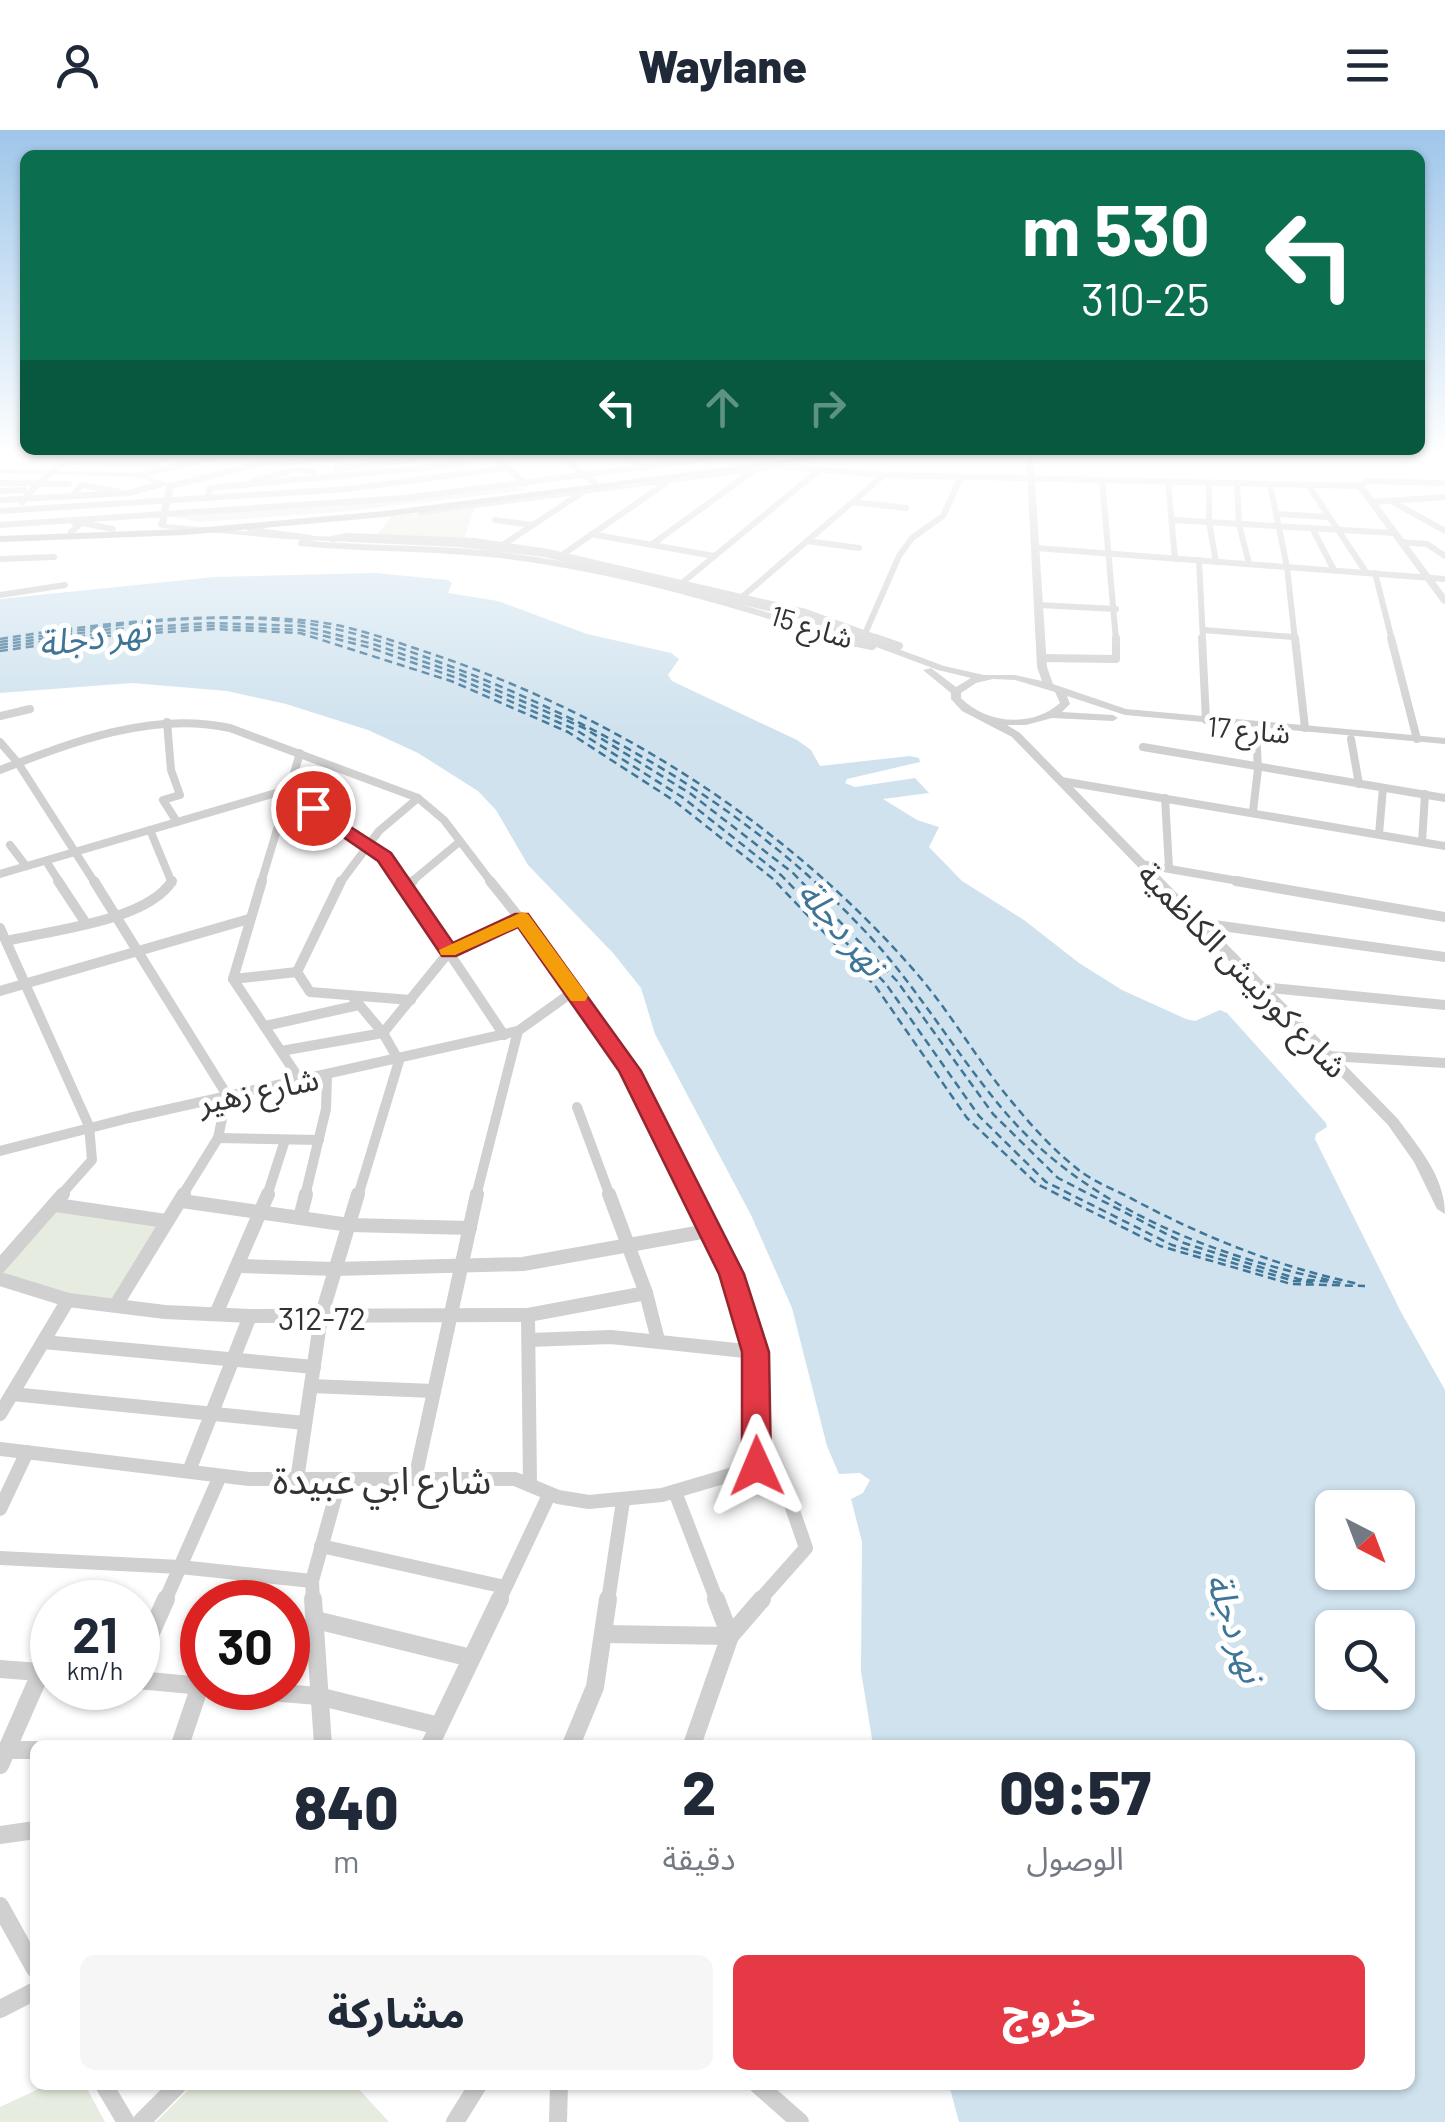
<!DOCTYPE html>
<html lang="ar">
<meta charset="utf-8">
<style>
body{margin:0;font-family:Barlow,"Noto Sans Arabic",sans-serif;background:#f6f6f7;color:#1f2937;direction:rtl;height:100vh;display:flex;flex-direction:column;font-size:38px;white-space:nowrap}
*{box-sizing:border-box;margin:0}
p{font-size:32px;color:#747a83}
.icon{flex:none;width:55px;height:55px;fill:none;stroke:currentColor;stroke-width:2;stroke-linecap:round;stroke-linejoin:round}
.map{position:relative;flex:1;overflow:hidden;direction:ltr}
.sheet{position:absolute;left:30px;top:1610px;width:1385px;height:350px;display:flex;flex-direction:column;background:#fff;border-radius:15px;box-shadow:0 2px 8px #0004;direction:rtl}
.sheet>*{flex:none}
.hud{position:absolute;left:20px;top:20px;width:1405px;height:305px;border-radius:15px;box-shadow:0 2px 8px #0004;direction:rtl;background:#0b6e4f;color:#fff;overflow:hidden}
.needle{width:65px;rotate:138deg}
.buttons{position:absolute;left:1315px;top:1360px;display:grid;gap:20px}
.buttons a{display:grid;place-items:center;width:100px;height:100px;border-radius:15px;background:#fff;box-shadow:0 2px 8px #0004;font-size:50px}
.speed{position:absolute;left:30px;top:1450px;display:flex;gap:20px;font-size:50px;font-weight:700;text-align:center}
.speed>*{display:grid;place-content:center;width:130px;height:130px;border-radius:50%;background:#fff;box-shadow:0 2px 8px #0004;line-height:1}
.speed small{font-size:25px;font-weight:400}
.speed .limit{border:15px solid #d22;background:#fff;color:#111}
.pin{position:absolute;display:grid;place-items:center;width:85px;height:85px;color:#fff;margin:-42px;border:5px solid #fff;border-radius:50%;box-shadow:0 2px 10px #0007}
.me{position:absolute;width:110px;margin:-55px;rotate:359deg;stroke-linejoin:round;filter:drop-shadow(0 0 8px #0008)}
.turn{display:flex;align-items:center;gap:35px;height:210px;padding:0 50px;font-size:45px}
.turn .icon{width:130px;height:130px;stroke-width:2.5}
.turn b{display:block;font-size:70px;line-height:85px}
.lanes{display:flex;align-items:center;height:95px;padding:0 50px;background:#0003;justify-content:center;gap:50px;direction:ltr}
.lanes .off{opacity:.35}
.eta{display:flex;justify-content:space-evenly;align-items:center;height:170px;text-align:center}
.eta b{font-size:60px;font-weight:800;line-height:70px}
.cta{display:flex;gap:20px;margin-top:auto;padding:20px 50px}
.cta a{flex:1;height:115px;border-radius:15px;background:#e63946;color:#fff;font-size:40px;font-weight:800;line-height:115px;text-align:center}
.cta a+a{background:#f6f6f7;color:#1f2937}
header{display:flex;justify-content:space-between;align-items:center;height:130px;padding:0 50px;background:#fff;font-size:45px;font-weight:800}
.map>svg:first-child{display:block}
</style>
<header><svg class="icon" aria-label="menu" viewBox="0 0 24 24"><path d="M4 6h16M4 12h16M4 18h16"/></svg>Waylane<svg class="icon" aria-label="person" viewBox="0 0 24 24"><circle cx="12" cy="8" r="4"/><path d="M4 21q1-7 8-7t8 7"/></svg></header>
<div class="map">
<svg width="1445" height="1992" viewBox="0 0 1445 1992">
<rect width="100%" height="100%" fill="#fff"/>
<!-- green -->
<g fill="#e6ecdf">
<polygon points="520,354 527,360 339,382 198,392 171,386"/>
<polygon points="475,377 464,409 377,405 392,386"/>
<polygon points="56,1075 160,1090 116,1175 0,1149 0,1136"/>
<polygon points="47,1955 85,1955 105,1992 0,1992 0,1977"/>
<polygon points="193,1955 355,1955 389,1992 156,1992"/>
</g>
<!-- water -->
<path fill="#cfe2ee" fill-rule="evenodd" d="M 375,443 L 448,450 L 452,453 L 448,463 L 498,471 L 587,504 L 671,523 L 679,529 L 668,545 L 672,551 L 797,610 L 811,620 L 820,636 L 910,626 L 919,628 L 920,632 L 847,649 L 845,653 L 855,657 L 915,648 L 929,663 L 883,669 L 917,690 L 939,697 L 929,717 L 962,751 L 1024,790 L 1079,833 L 1122,860 L 1186,889 L 1195,891 L 1220,880 L 1227,883 L 1326,993 L 1327,997 L 1316,1004 L 1315,1009 L 1401,1182 L 1445,1260 L 1445,1992 L 959,1992 L 949,1955 L 1410,1955 L 1410,1615 L 873,1615 L 861,1541 L 862,1412 L 851,1369 L 863,1363 L 870,1350 L 860,1343 L 839,1344 L 827,1316 L 792,1178 L 751,1085 L 655,904 L 641,858 L 613,823 L 528,735 L 496,680 L 478,661 L 418,623 L 368,600 L 286,574 L 227,561 L 132,553 L 0,563 L 0,469 L 214,447 ZM 1332,1378 L 1398,1378 L 1398,1442 L 1332,1442 ZM 1332,1498 L 1398,1498 L 1398,1562 L 1332,1562 Z"/>
<g fill="none" stroke-linecap="round" stroke-linejoin="round">
<!-- ferry -->
<g stroke="#3f7597" stroke-width="2.5" stroke-dasharray="8 5" stroke-linecap="butt">
<path d="M 0,509 C 100,493 200,482 301,490 C 345,493 390,510 432,524 C 617,586 790,696 918,845 C 954,887 981,937 1018,979 C 1035,1000 1058,1024 1080,1041 C 1096,1053 1118,1061 1136,1071 C 1208,1109 1279,1137 1359,1154"/>
<path d="M 0,512 C 100,497 203,479 304,493 C 353,500 401,518 447,535 C 600,593 748,677 861,797 C 916,854 954,922 1005,982 C 1086,1077 1214,1127 1334,1151"/>
<polyline points="0,515 101,500 210,493 302,496 373,514 462,545 584,598 691,664 793,743 897,851 993,984 1058,1048 1184,1113 1298,1149 1344,1153"/>
<polyline points="0,518 103,503 212,496 301,500 368,517 457,548 576,600 682,667 782,746 886,854 979,986 1046,1052 1172,1115 1294,1151 1313,1152"/>
<polyline points="0,521 106,506 213,499 300,503 451,551 568,602 673,670 772,748 876,857 967,988 1037,1054 1160,1116 1291,1154 1365,1156"/>
</g>
<!-- minor-far4 -->
<g stroke="#d0d0d0" stroke-width="6">
<polyline points="255,321 275,334 395,321"/>
<polyline points="488,321 526,354"/>
<polyline points="554,321 595,353"/>
<polyline points="621,321 646,339"/>
<polyline points="39,325 75,326"/>
<polyline points="149,331 192,321"/>
<polyline points="67,332 155,335"/>
<polyline points="765,335 884,345 1360,356 1367,351 1445,353"/>
<polyline points="336,339 416,330"/>
<polyline points="139,345 228,324 261,321"/>
<polyline points="1102,350 1116,510"/>
<polyline points="1168,351 1175,429"/>
<polyline points="252,352 295,339 313,342"/>
<polyline points="1209,352 1209,392 1216,432"/>
<polyline points="0,353 69,354"/>
<polyline points="1237,353 1239,394 1249,434"/>
<polyline points="1270,354 1287,437 1295,510"/>
<polyline points="1308,355 1366,442"/>
<polyline points="170,356 271,331"/>
<polyline points="0,361 24,360"/>
<polyline points="72,366 82,355 117,361"/>
<polyline points="207,369 210,358 463,334"/>
<polyline points="0,370 129,363 161,354"/>
<polyline points="1391,371 1445,401"/>
<path d="M 22,372 C 62,321 88,324 147,321"/>
<polyline points="853,372 906,378"/>
<polyline points="1372,372 1445,367"/>
<polyline points="0,381 347,359 507,338"/>
<polyline points="421,382 770,337"/>
<polyline points="1277,384 1328,387"/>
<polyline points="495,390 533,395"/>
<polyline points="1173,390 1394,403"/>
<polyline points="0,395 404,368 689,331 735,321"/>
<polyline points="263,396 250,400 311,408"/>
<polyline points="1312,398 1334,440"/>
<polyline points="71,402 78,396 72,391 113,399"/>
<polyline points="591,404 714,426"/>
<polyline points="332,409 347,406 474,411 548,422 806,482 883,510"/>
<polyline points="807,411 859,418"/>
<polyline points="1401,412 1427,414 1445,426"/>
<path d="M 301,413 C 372,420 444,417 515,427 C 619,441 741,474 840,510"/>
<polyline points="504,414 580,364"/>
<polyline points="651,415 753,341"/>
<polyline points="1036,418 1445,449"/>
<polyline points="562,425 666,353"/>
<polyline points="0,429 54,427"/>
<polyline points="1199,430 1203,510"/>
<polyline points="1375,443 1392,510"/>
<polyline points="682,453 819,340"/>
<polyline points="0,465 65,455"/>
<polyline points="742,467 884,345"/>
<polyline points="1039,475 1116,479"/>
<polyline points="1203,500 1293,507"/>
<polyline points="864,506 899,426 912,408 943,386 961,347"/>
</g>
<!-- minor-far3 -->
<g stroke="#d0d0d0" stroke-width="8">
<polyline points="833,508 872,516"/>
<polyline points="876,508 899,516"/>
<polyline points="1202,508 1206,590"/>
<polyline points="1295,508 1305,598"/>
<polyline points="1391,508 1417,609"/>
<polyline points="1041,528 1116,529 1116,508"/>
<polyline points="0,586 30,579"/>
<polyline points="167,592 171,640 180,665 163,670 177,692"/>
<polyline points="1351,609 1359,654"/>
<polyline points="0,612 18,633 95,753"/>
<polyline points="1143,617 1445,668"/>
<path d="M 0,640 C 72,612 152,581 230,598 L 418,668 L 444,690 L 492,753"/>
<polyline points="1061,651 1445,716"/>
<polyline points="1165,668 1169,738"/>
<polyline points="1253,681 1258,639 1256,600"/>
<polyline points="150,700 172,753"/>
<polyline points="1379,704 1383,658"/>
<polyline points="1422,712 1425,664"/>
<polyline points="10,715 26,736"/>
<polyline points="46,731 60,753"/>
<polyline points="1141,734 1250,753"/>
<polyline points="0,744 286,660 385,727 402,753"/>
<polyline points="261,753 300,623"/>
<polyline points="340,753 379,701 418,668"/>
<polyline points="410,753 458,713"/>
</g>
<!-- minor-far2 -->
<g stroke="#d0d0d0" stroke-width="10">
<polyline points="58,751 85,792"/>
<polyline points="94,751 227,965 218,1008 182,1066"/>
<polyline points="262,751 233,849 300,950"/>
<polyline points="341,751 297,842 310,862 411,870"/>
<polyline points="401,751 504,905"/>
<path d="M 490,751 C 570,849 641,953 697,1066"/>
<polyline points="1236,751 1445,787"/>
<polyline points="406,756 413,751"/>
<polyline points="1200,793 1445,827"/>
<polyline points="0,798 89,996 92,1030 60,1066"/>
<path d="M 7,811 C 52,800 147,791 172,751"/>
<polyline points="233,849 297,842"/>
<polyline points="1261,857 1445,875"/>
<polyline points="0,861 249,789"/>
<polyline points="352,866 383,903 399,931 358,1066"/>
<polyline points="265,896 359,875"/>
<polyline points="281,921 383,903 449,822 522,788"/>
<polyline points="1329,926 1445,933"/>
<polyline points="577,977 610,1066"/>
<polyline points="218,1008 319,1010"/>
<polyline points="0,1021 129,988 518,901"/>
<polyline points="267,1066 285,1010"/>
<polyline points="305,1066 326,979 327,945"/>
<polyline points="476,1066 518,901 574,861"/>
</g>
<!-- minor-far1 -->
<g stroke="#d0d0d0" stroke-width="14">
<polyline points="609,1064 646,1163 658,1210"/>
<path d="M 695,1064 C 721,1115 750,1177 757,1234 C 761,1268 757,1303 757,1337"/>
<polyline points="182,1071 349,1095 470,1098"/>
<polyline points="56,1075 166,1091"/>
<polyline points="300,1088 306,1064"/>
<polyline points="0,1136 63,1064"/>
<polyline points="239,1136 335,1139 523,1134 713,1100"/>
<polyline points="0,1149 68,1170 165,1182 250,1186 528,1185 646,1163"/>
<polyline points="116,1175 184,1064"/>
<polyline points="216,1184 268,1064"/>
<polyline points="528,1185 530,1355"/>
<polyline points="529,1210 611,1207 755,1222"/>
<polyline points="43,1212 314,1237"/>
<polyline points="311,1256 433,1261"/>
<polyline points="12,1264 305,1293"/>
<polyline points="0,1284 68,1170"/>
<polyline points="0,1319 249,1349 515,1349 558,1367 589,1372 662,1365 757,1337"/>
<polyline points="757,1337 788,1366 806,1418 759,1471"/>
<polyline points="189,1341 250,1186"/>
<polyline points="415,1349 477,1064"/>
<polyline points="297,1350 321,1187 358,1064"/>
<polyline points="675,1362 717,1471"/>
<polyline points="0,1379 27,1322"/>
<polyline points="321,1416 505,1457"/>
<polyline points="0,1428 180,1437 312,1451"/>
<polyline points="165,1471 220,1346"/>
<polyline points="313,1471 312,1451 340,1350"/>
<polyline points="499,1471 549,1365"/>
<polyline points="608,1471 623,1371"/>
</g>
<!-- minor -->
<g stroke="#d0d0d0" stroke-width="18">
<polyline points="313,1469 323,1615"/>
<polyline points="316,1490 471,1528"/>
<polyline points="605,1504 730,1506 762,1469"/>
<polyline points="138,1532 166,1469"/>
<polyline points="0,1539 52,1543"/>
<polyline points="138,1550 202,1556"/>
<polyline points="221,1558 318,1566 439,1596"/>
<polyline points="180,1615 202,1550"/>
<polyline points="430,1615 500,1469"/>
<polyline points="571,1615 595,1557 608,1469"/>
<polyline points="692,1615 730,1506 716,1469"/>
<polyline points="4,1620 35,1620"/>
<polyline points="0,1635 41,1542"/>
<polyline points="0,1705 35,1700"/>
<polyline points="0,1776 35,1839"/>
<polyline points="0,1879 35,1861"/>
<polyline points="104,1955 126,1992"/>
<polyline points="758,1955 800,1992"/>
<polyline points="141,1992 178,1955"/>
<polyline points="455,1992 478,1955"/>
<polyline points="558,1992 559,1955"/>
</g>
<!-- tertiary -->
<g fill="#d0d0d0" fill-rule="evenodd">
<path d="M 1026,321 L 1033,321 L 1047,537 L 1053,554 L 1126,579 L 1445,608 L 1445,614 L 1125,585 L 1067,566 L 1070,574 L 1062,582 L 1113,585 L 1118,588 L 1113,591 L 1052,588 L 1026,595 L 1007,595 L 1020,603 L 1398,989 C 1419,1018 1445,1047 1445,1084 L 1437,1079 L 1414,1032 L 1388,995 L 1012,607 L 962,581 L 951,569 L 951,563 L 923,540 L 931,538 L 956,557 L 971,548 L 938,540 L 801,489 L 544,427 L 458,417 L 286,409 L 162,398 L 158,396 L 166,357 L 138,347 L 0,343 L 0,339 L 139,343 L 174,356 L 166,394 L 286,405 L 458,411 L 544,421 L 807,485 L 944,536 L 984,545 L 1015,545 L 1042,551 L 1037,537 ZM 993,549 L 1015,550 L 1055,562 L 1060,573 C 1032,598 986,594 961,568 L 961,563 L 976,553 Z"/>
<polygon points="1357,354 1363,354 1445,465 1445,474 1442,473 1357,358"/>
</g>
<!-- secondary -->
<polygon fill="#bdbdbd" fill-rule="evenodd" points="853,321 875,321 384,387 185,405 0,412 0,406 185,399 384,381"/>
<!-- trunk -->
<polygon fill="#a2a2a2" fill-rule="evenodd" points="836,321 855,321 850,324"/>
</g>
<!-- sky -->
<linearGradient id="sky" x2="0" y2="1"><stop stop-color="#9ec6ea"/><stop offset="0.54" stop-color="#fff"/><stop offset="1" stop-color="#fff" stop-opacity="0"/></linearGradient>
<rect width="1445" height="600" fill="url(#sky)"/>
<!-- route -->
<polygon fill="#e63946" stroke="#96252e" stroke-width="2.5" points="313,673 391,723 453,813 515,784 528,784 641,941 744,1144 769,1222 771,1336 767,1344 757,1347 747,1344 742,1336 742,1222 719,1144 619,941 518,797 456,826 442,826 378,731 307,682 304,678"/>
<!-- slow -->
<polygon fill="#f59e0b" points="522,782 528,784 585,862 588,866 585,871 571,871 518,797 455,825 441,825 439,820"/>
<g text-anchor="middle" dominant-baseline="central" stroke-width="10" stroke-linejoin="round" paint-order="stroke">
<!-- far-street labels -->
<g font-size="28" fill="#333" stroke="#fff">
<text transform="translate(812 496) rotate(17)">شارع 15</text>
<text transform="translate(1249 599) rotate(5)">شارع 17</text>
</g>
<!-- street labels -->
<g font-size="32" fill="#333" stroke="#fff">
<text transform="translate(1244 839) rotate(46)">شارع كورنيش الكاظمية</text>
<text transform="translate(258 959) rotate(-12)">شارع زهير</text>
<text x="322" y="1187">312-72</text>
</g>
<!-- water labels -->
<g font-size="35" font-style="italic" fill="#3f7597" stroke="#fff">
<text transform="translate(94 505) rotate(-8)">نهر دجلة</text>
<text transform="translate(843 797) rotate(49)">نهر دجلة</text>
<text transform="translate(1237 1497) rotate(71)">نهر دجلة</text>
</g>
<!-- near-street labels -->
<g font-size="38" fill="#333" stroke="#fff">
<text x="382" y="1349">شارع ابي عبيدة</text>
</g>
</g>
</svg>
<div class="buttons">
<a><svg class="needle" viewBox="-14 -14 28 28"><path d="M0-13l5 13h-10z" fill="#e53935"/><path d="M0 13l5-13h-10z" fill="#747a83"/></svg></a>
<a><svg class="icon" aria-label="search" viewBox="0 0 24 24"><circle cx="10" cy="10" r="6"/><path d="M15 15l6 6"/></svg></a>
</div>
<div class="speed"><div>21<small>km/h</small></div><div class="limit">30</div></div>
<div class="pin" style="left:313px;top:678px;background:#d93025"><svg class="icon" aria-label="arrive" viewBox="0 0 24 24"><path d="M6 21V4h12l-3 4 3 4H6"/></svg></div>
<svg class="me" style="left:757px;top:1336px" viewBox="-20 -20 40 40"><path d="M0-17L14 15 0 8-14 15z" fill="#e63946" stroke="#fff" stroke-width="4"/></svg>
<div class="hud">
<div class="turn"><svg class="icon" aria-label="left" viewBox="0 0 24 24"><path d="M17 20v-9H6M10 6l-5 5 5 5"/></svg><div><b>530 m</b>310-25</div></div>
<div class="lanes"><svg class="icon" aria-label="left" viewBox="0 0 24 24"><path d="M17 20v-9H6M10 6l-5 5 5 5"/></svg><svg class="icon off" aria-label="ahead" viewBox="0 0 24 24"><path d="M12 20V5M6 11l6-6 6 6"/></svg><svg class="icon off" aria-label="right" viewBox="0 0 24 24"><path d="M7 20v-9h11M14 6l5 5-5 5"/></svg></div>
</div>
<section class="sheet">
<div class="eta">
<div><b>09:57</b><p>الوصول</p></div>
<div><b>2</b><p>دقيقة</p></div>
<div><b>840</b><p>m</p></div>
</div>
<div class="cta"><a>خروج</a><a>مشاركة</a></div>
</section>
</div>
